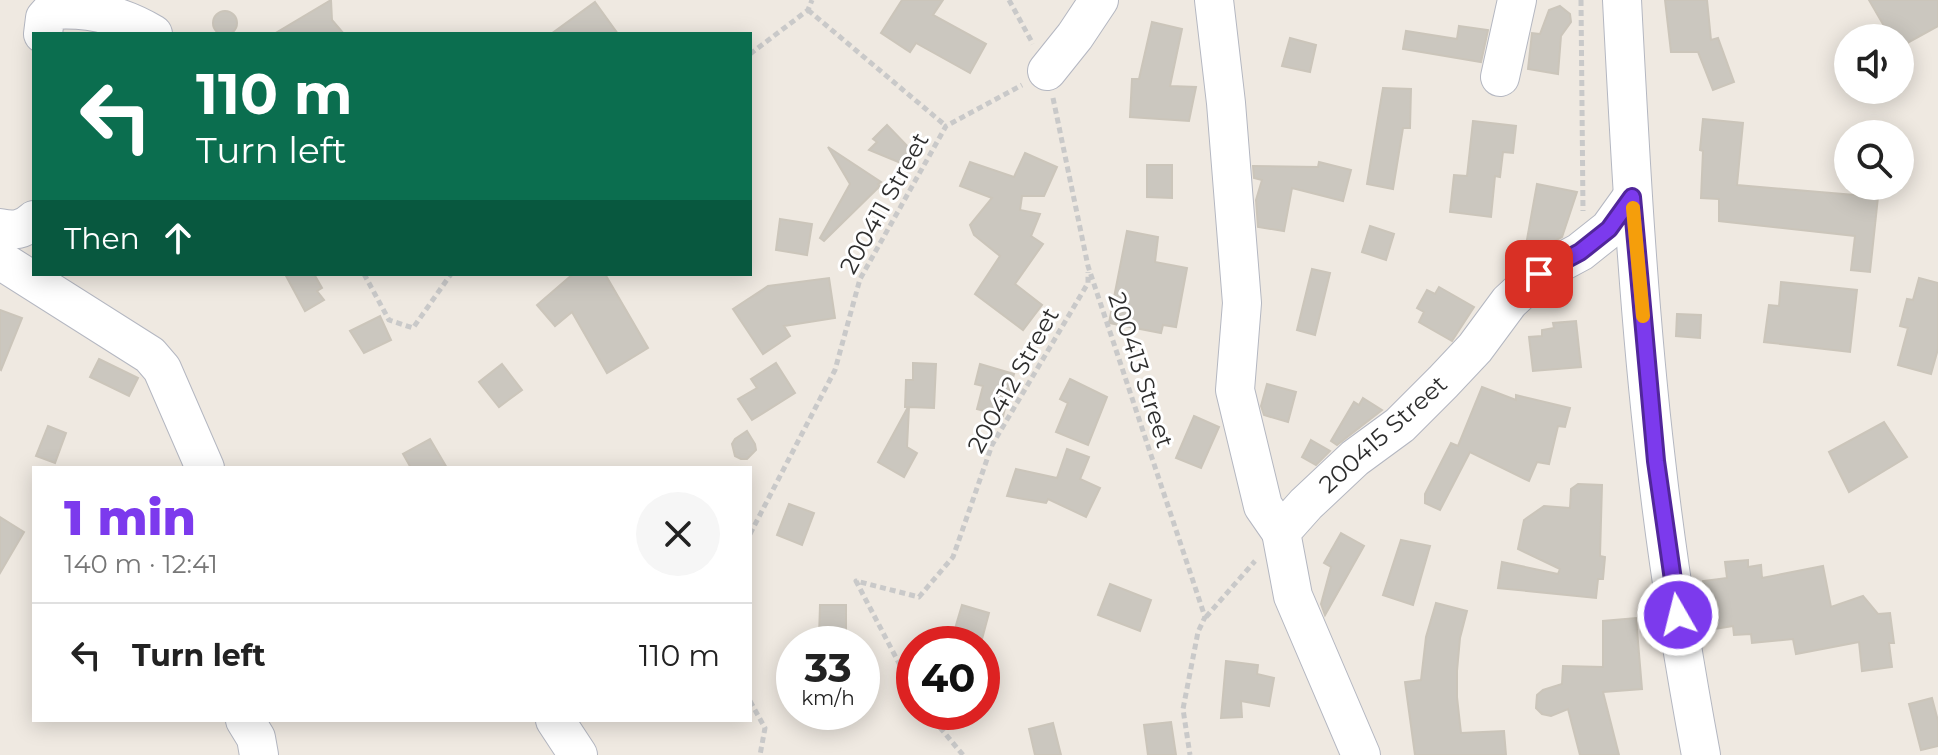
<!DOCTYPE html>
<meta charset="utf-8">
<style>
body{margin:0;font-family:Montserrat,sans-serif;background:#f6f6f6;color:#222;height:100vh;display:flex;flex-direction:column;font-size:30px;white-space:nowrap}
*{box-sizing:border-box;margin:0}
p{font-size:26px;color:#767676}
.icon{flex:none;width:44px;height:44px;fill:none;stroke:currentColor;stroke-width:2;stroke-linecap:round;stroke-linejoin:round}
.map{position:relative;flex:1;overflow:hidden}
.sheet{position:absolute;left:32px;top:466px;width:720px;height:256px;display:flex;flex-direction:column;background:#fff;border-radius:0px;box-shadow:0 4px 20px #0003}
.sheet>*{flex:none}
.hud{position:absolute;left:32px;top:32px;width:720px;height:244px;border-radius:0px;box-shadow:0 4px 20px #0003;background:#0b6e4f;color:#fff;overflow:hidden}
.tools{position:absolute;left:1834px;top:24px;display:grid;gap:16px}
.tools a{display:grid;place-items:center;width:80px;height:80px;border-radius:50%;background:#fff;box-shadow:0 4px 20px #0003;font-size:40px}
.speed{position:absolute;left:776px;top:626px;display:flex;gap:16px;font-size:40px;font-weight:700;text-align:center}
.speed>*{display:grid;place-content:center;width:104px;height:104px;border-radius:50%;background:#fff;box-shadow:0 4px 20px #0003;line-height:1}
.speed small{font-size:20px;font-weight:400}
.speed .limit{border:12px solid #d22;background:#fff;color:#111}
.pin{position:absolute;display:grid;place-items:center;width:68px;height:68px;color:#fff;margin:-34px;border-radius:16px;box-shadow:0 4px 12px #0006}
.me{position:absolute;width:88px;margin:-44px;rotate:352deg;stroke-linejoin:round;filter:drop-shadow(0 0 6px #0008)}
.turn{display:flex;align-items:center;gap:28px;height:168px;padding:0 32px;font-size:36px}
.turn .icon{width:104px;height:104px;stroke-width:2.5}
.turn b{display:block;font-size:56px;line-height:68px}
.then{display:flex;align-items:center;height:76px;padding:0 32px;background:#0003;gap:16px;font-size:30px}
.round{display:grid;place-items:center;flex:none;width:84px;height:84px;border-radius:42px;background:#f6f6f6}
.overview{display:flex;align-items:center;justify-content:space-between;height:136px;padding:0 32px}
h1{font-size:48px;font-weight:800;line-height:60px;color:#7c3aed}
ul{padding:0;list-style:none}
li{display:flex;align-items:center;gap:24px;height:104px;padding:0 32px;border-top:2px solid #e0e0e0}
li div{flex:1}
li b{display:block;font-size:30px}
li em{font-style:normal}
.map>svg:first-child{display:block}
</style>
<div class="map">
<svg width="1938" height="755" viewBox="0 0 1938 755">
<rect width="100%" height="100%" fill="#efe9e1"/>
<!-- building -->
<g fill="#cbc7bf" stroke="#cbc5ba" stroke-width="2">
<polygon points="331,0 332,20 344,34 274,34"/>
<polygon points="902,0 943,0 933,15 986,44 970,73 916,43 910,52 881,33"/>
<polygon points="1665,0 1707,0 1711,40 1718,38 1734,82 1713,90 1698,52 1671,52"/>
<polygon points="1869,0 1938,0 1938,26 1900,47 1900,38 1891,38"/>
<polygon points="595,2 618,34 551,34"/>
<polygon points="1560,6 1570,14 1571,22 1561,36 1558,74 1528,69 1532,33 1540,34 1549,10"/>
<circle cx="225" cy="23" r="12"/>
<polygon points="1152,22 1182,29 1170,86 1196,87 1189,121 1130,117 1132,79 1139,79"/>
<polygon points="1459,26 1488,30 1481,62 1403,49 1406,31 1457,39"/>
<polygon points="1290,38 1316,45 1310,72 1282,66"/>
<polygon points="1383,88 1411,89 1410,128 1403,128 1393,189 1367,184"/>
<polygon points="1703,119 1743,123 1737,185 1878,197 1870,272 1851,270 1855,236 1719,221 1719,199 1701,198 1703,151 1700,150"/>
<polygon points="1473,121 1516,126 1513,153 1503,152 1500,177 1495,176 1491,217 1450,212 1454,175 1467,176"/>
<polygon points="887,125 913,152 901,163 869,150 877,142 873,139"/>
<polygon points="828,147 881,182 878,184 880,186 824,241 820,238 850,184"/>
<polygon points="1025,153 1057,167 1044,196 1022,196 1020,210 1040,214 1031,236 1043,244 1015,284 1042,305 1023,330 975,294 1000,256 974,235 970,225 992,198 960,186 970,162 1014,177"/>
<polygon points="1319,162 1351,170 1343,201 1292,188 1284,231 1258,227 1256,200 1262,180 1254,178 1253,166 1318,167"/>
<polygon points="1147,165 1172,165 1172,198 1147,197"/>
<polygon points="1537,184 1577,192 1562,237 1540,249 1526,245"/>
<polygon points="780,219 812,224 807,255 776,250"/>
<polygon points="1370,226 1394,234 1386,260 1362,252"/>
<polygon points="1127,231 1158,237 1155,262 1187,268 1176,327 1163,325 1161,333 1109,323"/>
<polygon points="1312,269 1330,273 1315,335 1297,330"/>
<polygon points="285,274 314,274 322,288 317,291 324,300 305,311"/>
<polygon points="573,274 605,274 648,348 607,373 572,312 555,326 537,305"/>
<polygon points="829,278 835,318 784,326 790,336 763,354 733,309 768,286"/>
<polygon points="1919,278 1938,283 1938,349 1931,374 1898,365 1908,328 1900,326 1907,299 1913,300"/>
<polygon points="1781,282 1857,290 1850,352 1764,342 1769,305 1779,306"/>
<polygon points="1439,287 1474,307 1452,341 1419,322 1424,312 1417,308 1427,290 1435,294"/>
<polygon points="0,310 22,318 1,370 0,369"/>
<polygon points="1677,314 1701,315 1700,338 1676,336"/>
<polygon points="380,316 391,340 364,353 350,331"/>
<polygon points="1576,321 1581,367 1533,371 1529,337 1542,336 1542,330 1554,328 1553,323"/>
<polygon points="99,359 138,378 129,396 90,377"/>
<polygon points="776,363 795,393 752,420 738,399 757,388 751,379"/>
<polygon points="913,363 936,364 934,408 909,407 907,447 917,453 904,477 878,462 908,407 905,407 906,380 913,380"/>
<polygon points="502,364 522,390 499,407 479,382"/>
<polygon points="980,364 1014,374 1003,416 977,409 983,386 975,384"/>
<polygon points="1070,379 1107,397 1088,445 1056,432 1068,403 1060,399"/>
<polygon points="1267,384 1296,392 1288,422 1264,415 1261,406"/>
<polygon points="1482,387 1516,400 1516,395 1570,408 1565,427 1558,426 1549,464 1537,462 1529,481 1470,452 1440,510 1425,503 1425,494 1451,443 1458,446"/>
<polygon points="1363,398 1382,410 1337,445 1331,441 1354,402 1359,405"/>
<polygon points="1194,416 1219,427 1201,468 1176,458"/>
<polygon points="1884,422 1907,457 1849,492 1829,452"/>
<polygon points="48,426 66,433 55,463 36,456"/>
<polygon points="747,431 755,444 756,450 747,459 741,459 735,456 732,444 735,439"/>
<polygon points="430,439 447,468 411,468 403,454"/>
<polygon points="1311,440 1330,451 1316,465 1302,457"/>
<polygon points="1067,449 1089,457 1080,479 1100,488 1086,517 1048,499 1046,503 1007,496 1016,469 1057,478"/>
<polygon points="1578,484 1602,485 1600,556 1605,557 1603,579 1598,579 1596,598 1498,588 1502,562 1558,574 1560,569 1518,549 1524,520 1544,506 1570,508 1571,489"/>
<polygon points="789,504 814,513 802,545 777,535"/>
<polygon points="0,517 24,532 0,573"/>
<polygon points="1341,533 1364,546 1325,615 1321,604 1331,567 1324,563"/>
<polygon points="1401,540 1430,546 1413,605 1383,595"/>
<polygon points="1748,560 1748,567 1761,565 1762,578 1823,566 1831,607 1863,596 1878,614 1890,613 1894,643 1889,643 1892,667 1862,671 1859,642 1796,654 1793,639 1752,643 1751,634 1734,635 1733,626 1708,630 1703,581 1727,578 1725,562"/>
<polygon points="1110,584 1151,600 1140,631 1098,615"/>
<polygon points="1436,603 1467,611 1460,638 1457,671 1457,697 1461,733 1504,731 1506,755 1415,755 1405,682 1421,680 1426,637"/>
<polygon points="820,605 846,605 846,637 819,637"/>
<polygon points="962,605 989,613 982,639 954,632"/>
<polygon points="1636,618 1642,689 1603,692 1619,755 1580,755 1568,709 1551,716 1542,714 1536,708 1537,695 1543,690 1562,684 1563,666 1603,667 1603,621"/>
<polygon points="1226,661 1258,665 1257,674 1274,678 1269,706 1241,701 1242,717 1221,718"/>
<polygon points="1932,698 1938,721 1938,746 1921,750 1909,704"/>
<polygon points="1171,722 1176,755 1148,755 1144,725"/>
<polygon points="1053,723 1061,755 1035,755 1029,729"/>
</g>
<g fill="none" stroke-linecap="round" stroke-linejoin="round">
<!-- minor casing -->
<g stroke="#b4b7c1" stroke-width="40">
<g id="minor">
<polyline points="1214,0 1226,103 1242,303 1235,390 1263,506 1281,532"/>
<path d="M 1622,0 C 1630,154 1638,308 1656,461 C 1667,559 1683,658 1701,755"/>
<path d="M 43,34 L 45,18 L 52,10 C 89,7 121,15 153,34"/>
<polyline points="1047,71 1075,36 1099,0"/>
<polyline points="1500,77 1517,0"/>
<path d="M 0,228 C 14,231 23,230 34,220"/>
<polyline points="0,260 150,355 162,369 205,468"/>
<polyline points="245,720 256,738 259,755"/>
<polyline points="555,720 578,755"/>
<polyline points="1361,755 1293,596 1281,532 1306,504 1355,458 1400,425 1443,382 1475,348 1509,302 1539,274 1580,252 1609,229 1632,197"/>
</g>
</g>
<!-- path -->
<g stroke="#c9c9c9" stroke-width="5" stroke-dasharray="6 4" stroke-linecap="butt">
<polyline points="1009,0 1033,44"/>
<polyline points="1581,0 1583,211"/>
<polyline points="808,10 946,126"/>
<polyline points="750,54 808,10 812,0"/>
<polyline points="1053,98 1088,266 1205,617 1198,632 1183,709 1190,755"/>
<polyline points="364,274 389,320 413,328 451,274"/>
<polyline points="750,534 835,370 860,279 946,126 1022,85"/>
<polyline points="1206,617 1255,561"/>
<polyline points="914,692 856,581 919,597 953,557 992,445 1088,283 1088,272"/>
<polyline points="750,701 765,728 760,755"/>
<polyline points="927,712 963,755"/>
</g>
<!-- minor -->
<use href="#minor" stroke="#fff" stroke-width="38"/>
</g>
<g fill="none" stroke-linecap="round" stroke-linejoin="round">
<!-- route casing -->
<g stroke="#51269a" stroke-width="20">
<polyline id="route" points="1539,274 1580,252 1609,229 1632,197 1656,461 1678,615"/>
</g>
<!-- route -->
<use href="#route" stroke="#7c3aed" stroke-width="14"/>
<!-- slow -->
<polyline stroke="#f59e0b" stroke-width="14" points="1633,208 1643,316"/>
</g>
<g text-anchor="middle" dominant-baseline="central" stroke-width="6" stroke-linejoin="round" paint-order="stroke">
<!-- street labels -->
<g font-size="24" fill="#2e2e2e" stroke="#fff">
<text transform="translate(884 203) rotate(-61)">200411 Street</text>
<text transform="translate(1141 370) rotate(72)">200413 Street</text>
<text transform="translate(1013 380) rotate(-61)">200412 Street</text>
<text transform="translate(1383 434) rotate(-42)">200415 Street</text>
</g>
</g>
</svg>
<div class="tools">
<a><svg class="icon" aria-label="sound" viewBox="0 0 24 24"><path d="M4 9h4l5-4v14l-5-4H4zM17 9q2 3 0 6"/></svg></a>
<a><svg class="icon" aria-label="search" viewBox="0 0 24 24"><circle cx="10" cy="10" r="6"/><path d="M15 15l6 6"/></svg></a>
</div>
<div class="speed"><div>33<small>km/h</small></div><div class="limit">40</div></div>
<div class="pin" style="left:1539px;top:274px;background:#d93025"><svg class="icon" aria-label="arrive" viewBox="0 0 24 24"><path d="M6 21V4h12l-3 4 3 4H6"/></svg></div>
<svg class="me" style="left:1678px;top:615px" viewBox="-20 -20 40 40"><circle r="17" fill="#7c3aed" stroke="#fff" stroke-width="3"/><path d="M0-11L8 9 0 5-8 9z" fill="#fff"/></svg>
<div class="hud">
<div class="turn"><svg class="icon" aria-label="left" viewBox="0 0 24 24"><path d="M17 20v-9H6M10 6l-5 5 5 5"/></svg><div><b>110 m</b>Turn left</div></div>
<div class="then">Then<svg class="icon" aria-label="ahead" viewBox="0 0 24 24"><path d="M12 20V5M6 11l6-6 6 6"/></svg></div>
</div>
<section class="sheet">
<div class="overview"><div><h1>1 min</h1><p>140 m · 12:41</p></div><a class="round"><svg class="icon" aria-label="close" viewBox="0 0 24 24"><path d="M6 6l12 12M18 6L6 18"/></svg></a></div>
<ul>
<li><svg class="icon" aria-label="left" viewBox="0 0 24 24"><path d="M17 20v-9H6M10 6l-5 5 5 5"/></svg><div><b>Turn left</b></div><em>110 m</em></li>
</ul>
</section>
</div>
